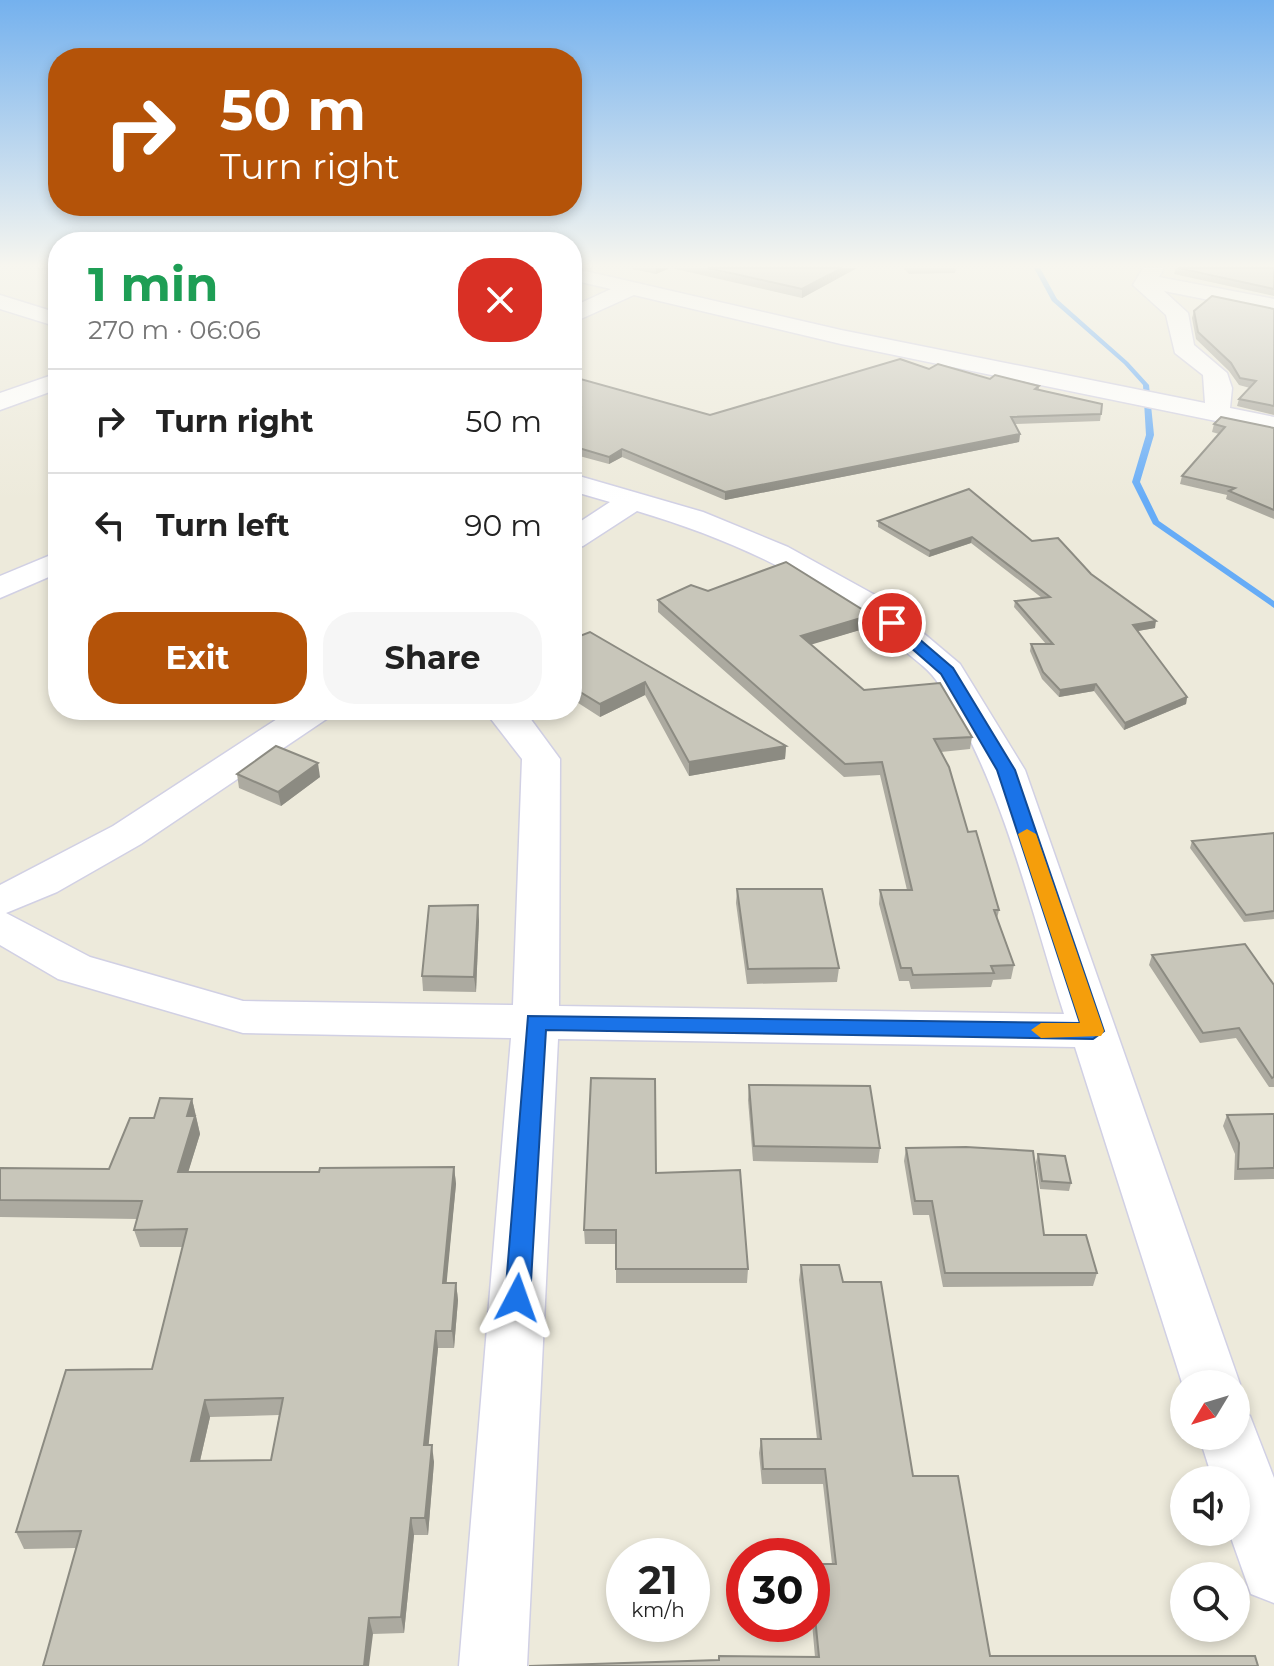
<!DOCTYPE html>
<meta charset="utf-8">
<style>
body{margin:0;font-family:Montserrat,sans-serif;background:#f6f6f6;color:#222;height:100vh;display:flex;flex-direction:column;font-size:30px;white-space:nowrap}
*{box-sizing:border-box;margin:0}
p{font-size:26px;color:#767676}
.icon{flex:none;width:44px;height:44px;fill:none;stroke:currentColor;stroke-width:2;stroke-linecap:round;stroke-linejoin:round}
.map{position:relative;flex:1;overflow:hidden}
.drawer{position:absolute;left:48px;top:232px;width:534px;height:488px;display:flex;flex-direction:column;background:#fff;border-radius:32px;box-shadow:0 4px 12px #0003}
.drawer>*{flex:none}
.hud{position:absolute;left:48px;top:48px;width:534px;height:168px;border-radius:32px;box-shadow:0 4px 12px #0003;background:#b45309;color:#fff;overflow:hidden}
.needle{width:52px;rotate:232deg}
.buttons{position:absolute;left:1170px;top:1370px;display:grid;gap:16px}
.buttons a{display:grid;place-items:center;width:80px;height:80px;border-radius:50%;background:#fff;box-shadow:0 4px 12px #0003;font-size:40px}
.speed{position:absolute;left:606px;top:1538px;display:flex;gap:16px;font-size:40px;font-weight:700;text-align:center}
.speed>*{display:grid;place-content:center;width:104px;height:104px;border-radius:50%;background:#fff;box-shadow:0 4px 12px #0003;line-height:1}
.speed small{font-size:20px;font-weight:400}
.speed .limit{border:12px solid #d22;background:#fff;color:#111}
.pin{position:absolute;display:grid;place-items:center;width:68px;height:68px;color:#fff;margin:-34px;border:4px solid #fff;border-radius:50%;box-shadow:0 2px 8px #0007}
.me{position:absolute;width:88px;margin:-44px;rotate:4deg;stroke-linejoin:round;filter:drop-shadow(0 0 6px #0008)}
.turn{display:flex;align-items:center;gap:28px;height:168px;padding:0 40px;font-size:36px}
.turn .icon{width:104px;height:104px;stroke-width:2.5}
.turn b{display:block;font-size:56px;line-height:68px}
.round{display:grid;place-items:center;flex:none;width:84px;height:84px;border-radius:32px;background:#f6f6f6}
.head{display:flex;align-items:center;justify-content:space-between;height:136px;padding:0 40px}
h1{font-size:48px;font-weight:700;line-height:60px;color:#1e9e55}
.cta{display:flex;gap:16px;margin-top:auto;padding:16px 40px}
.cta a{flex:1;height:92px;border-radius:32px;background:#b45309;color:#fff;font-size:32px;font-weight:700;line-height:92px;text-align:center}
.cta a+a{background:#f6f6f6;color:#222}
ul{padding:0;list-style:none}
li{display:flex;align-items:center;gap:24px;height:104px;padding:0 40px;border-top:2px solid #e0e0e0}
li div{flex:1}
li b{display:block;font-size:30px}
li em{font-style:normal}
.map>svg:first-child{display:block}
</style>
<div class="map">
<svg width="1274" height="1666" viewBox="0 0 1274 1666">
<rect width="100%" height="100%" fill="#edeadb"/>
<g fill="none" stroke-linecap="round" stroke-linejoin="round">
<!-- stream -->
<polygon fill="#66acf7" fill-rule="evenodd" points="1034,268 1040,268 1057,299 1128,362 1149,385 1154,435 1140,482 1159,521 1274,601 1274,608 1153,524 1132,482 1146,435 1143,385 1124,364 1052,301"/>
<!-- minor casing -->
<g stroke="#d1d0e4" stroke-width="3">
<g id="minor">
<polygon points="572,268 841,330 1205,403 1203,375 1175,353 1166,315 1133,285 1143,268 1164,268 1159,277 1274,299 1274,313 1164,291 1188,313 1194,345 1227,373 1232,388 1230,408 1274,417 1274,433 841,344 634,295 572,323 572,307 611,289 572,280"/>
<polygon points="0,295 58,313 58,327 0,309"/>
<polygon points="58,373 58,389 0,410 0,393"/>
<path d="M 572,474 L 703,512 L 788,547 L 884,600 L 960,664 L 1025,770 L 1240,1384 L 1236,1393 L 1236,1384 L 1184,1384 L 1184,1389 L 1075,1047 L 558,1039 L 527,1666 L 459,1666 L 511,1038 L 243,1033 L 58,979 L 0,945 L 0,885 L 113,826 L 291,710 L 333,710 L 328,718 L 141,844 L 57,892 L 6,913 L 90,957 L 243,1001 L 513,1005 L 522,759 L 484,710 L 524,710 L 560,759 L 559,1006 L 1064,1014 C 1028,901 1002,780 936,680 C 927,667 911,657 900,647 C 825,582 732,539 637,511 L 583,546 L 572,549 L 572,527 L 610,502 L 572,491 Z"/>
<polygon points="58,552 58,573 0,598 0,576"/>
<polygon points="1236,1411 1250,1416 1274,1478 1274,1603 1251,1594 1229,1532 1236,1532 1236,1480 1213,1480 1199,1436 1236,1436"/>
</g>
</g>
<!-- minor -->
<use href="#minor" fill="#fff" fill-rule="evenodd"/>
</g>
<!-- wall -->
<g fill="#acaaa0" fill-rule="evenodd">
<polygon points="628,268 670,268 656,274"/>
<polygon points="671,268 857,268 802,298"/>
<polygon points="903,268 956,268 955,273 909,274"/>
<polygon points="1176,268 1274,268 1274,296 1174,274"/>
<polygon points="1274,309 1274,415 1237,406 1239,399 1250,388 1239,385 1229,371 1196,339 1192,318 1194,311"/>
<polygon points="929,369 1039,386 1039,390 1101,414 1100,421 1015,424 1020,434 1019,442 725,500 622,457 609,464 572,454 572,381 710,415"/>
<polygon points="1214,424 1274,428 1274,519 1226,499 1227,495 1180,484 1182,476 1219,434 1212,432"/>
<polygon points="878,521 1032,541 1091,574 1155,628 1138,631 1187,697 1186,704 1124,730 1094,691 1059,697 1042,679 1030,651 1031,644 1046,644 1014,607 1015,601 1042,598 971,543 929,557 878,527"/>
<polygon points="708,591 870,627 811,644 864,690 972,737 970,749 941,752 968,832 999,910 997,919 1014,965 1011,979 993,980 991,987 911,989 909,981 899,981 879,904 880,890 907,890 880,775 844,777 658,612 658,600"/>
<polygon points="572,639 786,746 785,759 689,776 645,695 600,717 572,699"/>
<polygon points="237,774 320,777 281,806 239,788"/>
<polygon points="1274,833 1274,919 1244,922 1190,848 1192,841"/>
<polygon points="737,889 839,968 837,982 747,984 736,903"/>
<polygon points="479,920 476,992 423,991 422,976"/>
<polygon points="1152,955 1274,985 1274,1087 1269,1087 1236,1038 1200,1043 1149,965"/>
<polygon points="749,1085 880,1148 878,1163 753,1161 748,1100"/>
<path d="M 192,1099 L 200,1134 L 188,1172 L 319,1172 L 454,1167 L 456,1184 L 446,1283 L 456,1283 L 458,1300 L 454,1348 L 438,1348 L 428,1445 L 434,1462 L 428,1535 L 414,1535 L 404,1633 L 373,1634 L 76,1548 L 24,1549 L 16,1532 L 152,1369 L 183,1247 L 140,1247 L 134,1230 L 137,1219 L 0,1217 L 0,1168 L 109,1169 L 154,1118 ZM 279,1415 L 271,1460 L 200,1461 L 210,1417 Z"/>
<polygon points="1274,1114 1274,1179 1234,1180 1235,1154 1223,1126 1227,1115"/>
<polygon points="906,1148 1044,1235 1097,1273 1093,1286 943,1287 929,1215 913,1215 904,1161"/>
<polygon points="1038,1154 1071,1183 1069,1191 1040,1189 1036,1162"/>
<polygon points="656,1173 748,1269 747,1283 616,1283 616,1244 585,1244 584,1230"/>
<polygon points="801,1265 843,1282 913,1476 990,1656 815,1657 812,1623 812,1564 832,1564 823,1484 762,1484 759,1453 761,1439 817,1439 799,1280"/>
</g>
<!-- shaded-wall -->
<g fill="#8c8b82">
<polygon points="656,268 670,268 656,274"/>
<polygon points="842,268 857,268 802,298 802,289"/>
<polygon points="1020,434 1019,442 725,500 725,492"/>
<polygon points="622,449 622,457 609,464 609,457"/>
<polygon points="972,537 971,543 929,557 930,551"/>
<polygon points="871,615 870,627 800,648 801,636"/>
<polygon points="1156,621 1155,628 1132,632 1133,625"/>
<polygon points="645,682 645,695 600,717 600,704"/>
<polygon points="1096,684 1094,691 1059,697 1060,690"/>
<polygon points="1187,697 1186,704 1124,730 1125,723"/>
<polygon points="786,746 785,759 689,776 689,762"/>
<polygon points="318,763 320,777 281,806 278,792"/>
<polygon points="478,905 479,920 476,992 474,977"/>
<polygon points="192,1099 200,1134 183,1189 178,1172 187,1116"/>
<polygon points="454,1167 456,1184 445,1300 443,1283"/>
<polygon points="456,1283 458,1300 454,1348 452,1331"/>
<polygon points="436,1331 438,1348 427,1462 424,1445"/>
<polygon points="205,1400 210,1417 196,1478 191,1461"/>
<polygon points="432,1445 434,1462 428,1535 425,1518"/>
<polygon points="411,1518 414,1535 404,1633 401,1617"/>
<polygon points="369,1618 373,1634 369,1666 364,1666"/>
</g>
<!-- building -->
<g fill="#c8c6ba" stroke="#8c8b82" stroke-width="2" fill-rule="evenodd">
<polygon points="708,268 842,268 802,289"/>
<polygon points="1178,268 1274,268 1274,289"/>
<polygon points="1212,296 1274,309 1274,406 1239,399 1256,381 1240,378 1231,363 1198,332 1194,311"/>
<polygon points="900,359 929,369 938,364 990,379 995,375 1039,386 1035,389 1102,404 1101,414 1011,417 1020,434 725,492 622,449 609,457 572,446 572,409 579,407 572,405 572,381 577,378 710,415"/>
<polygon points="1221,417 1274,428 1274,510 1229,491 1235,488 1182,476 1225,427 1214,424"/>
<polygon points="969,489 1032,541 1058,538 1091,574 1156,621 1133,625 1187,697 1125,723 1096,684 1060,690 1043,672 1031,644 1053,644 1015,601 1050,597 972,537 930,551 878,521"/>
<polygon points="786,562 871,615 801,636 864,690 940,683 972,737 934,739 949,767 968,832 976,831 999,910 994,910 1014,965 991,966 994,973 913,975 911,968 901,968 880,890 912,890 882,762 845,764 658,600 691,585 708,591"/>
<polygon points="590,632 786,746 689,762 645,682 600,704 572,687 572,639"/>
<polygon points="276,746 318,763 278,792 237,774"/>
<polygon points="1274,833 1274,911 1246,915 1192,841"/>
<polygon points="737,889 822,889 839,968 748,969"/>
<polygon points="478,905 474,977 422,976 429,906"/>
<polygon points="1245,944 1274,985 1274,1077 1272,1078 1239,1028 1203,1033 1152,955"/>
<polygon points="591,1078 655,1079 656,1173 740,1170 748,1269 616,1269 616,1230 584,1230"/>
<polygon points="749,1085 870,1086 880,1148 754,1146"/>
<path d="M 160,1098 L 192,1099 L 187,1116 L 195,1116 L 178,1172 L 319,1172 L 320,1168 L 454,1167 L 443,1283 L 456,1283 L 452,1331 L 436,1331 L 424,1445 L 432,1445 L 425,1518 L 411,1518 L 401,1617 L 369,1618 L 364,1666 L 43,1666 L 81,1531 L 16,1532 L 66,1370 L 152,1369 L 187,1229 L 134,1230 L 142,1201 L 0,1200 L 0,1168 L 109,1169 L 130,1118 L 154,1118 ZM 283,1398 L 271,1460 L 191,1461 L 205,1400 Z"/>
<polygon points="1274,1114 1274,1168 1238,1169 1239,1143 1227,1115"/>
<polygon points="966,1147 1033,1151 1044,1235 1086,1235 1097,1273 945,1273 932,1201 915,1201 906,1148"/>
<polygon points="1038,1154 1065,1156 1071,1183 1042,1181"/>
<polygon points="801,1265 839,1265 843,1282 881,1282 913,1476 958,1476 990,1656 1255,1656 1258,1666 529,1666 719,1660 719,1656 819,1657 812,1587 812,1564 836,1564 825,1469 763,1469 761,1439 821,1439"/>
</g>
<!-- sky -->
<linearGradient id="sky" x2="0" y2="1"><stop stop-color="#74b1ee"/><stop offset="0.53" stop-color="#f7f6ef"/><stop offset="1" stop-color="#f7f6ef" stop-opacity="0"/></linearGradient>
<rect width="1274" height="501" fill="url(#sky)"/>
<!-- route -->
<polygon fill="#1a73e8" stroke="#114b97" stroke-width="2" points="886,620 897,620 953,668 1015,770 1104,1031 1093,1039 546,1030 530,1298 526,1306 517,1309 508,1306 505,1298 528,1016 1080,1023 997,770 941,674 886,626"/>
<!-- slow -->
<polygon fill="#f59e0b" points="1027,829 1036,834 1104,1031 1101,1036 1041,1038 1031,1030 1041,1023 1080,1023 1018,834"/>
</svg>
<div class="buttons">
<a><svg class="needle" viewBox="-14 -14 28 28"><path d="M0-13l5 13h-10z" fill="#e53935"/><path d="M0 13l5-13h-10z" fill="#767676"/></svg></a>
<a><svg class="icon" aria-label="sound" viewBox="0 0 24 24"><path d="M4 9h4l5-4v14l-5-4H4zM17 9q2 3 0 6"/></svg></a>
<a><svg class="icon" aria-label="search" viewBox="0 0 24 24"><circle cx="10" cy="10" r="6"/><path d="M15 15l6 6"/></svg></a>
</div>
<div class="speed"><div>21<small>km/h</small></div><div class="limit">30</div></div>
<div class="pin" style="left:892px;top:623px;background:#d93025"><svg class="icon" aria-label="arrive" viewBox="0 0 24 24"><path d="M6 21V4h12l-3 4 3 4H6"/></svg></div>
<svg class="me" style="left:517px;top:1298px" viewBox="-20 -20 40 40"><path d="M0-17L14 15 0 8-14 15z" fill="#1a73e8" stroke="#fff" stroke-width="4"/></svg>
<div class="hud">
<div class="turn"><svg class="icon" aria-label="right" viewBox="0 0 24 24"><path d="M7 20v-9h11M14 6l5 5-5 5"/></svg><div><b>50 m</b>Turn right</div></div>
</div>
<section class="drawer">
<div class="head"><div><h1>1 min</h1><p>270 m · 06:06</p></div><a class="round" style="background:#d93025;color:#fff"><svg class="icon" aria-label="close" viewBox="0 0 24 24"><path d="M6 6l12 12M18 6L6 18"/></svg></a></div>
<ul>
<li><svg class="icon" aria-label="right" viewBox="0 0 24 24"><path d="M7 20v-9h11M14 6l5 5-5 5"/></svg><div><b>Turn right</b></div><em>50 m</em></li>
<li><svg class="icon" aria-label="left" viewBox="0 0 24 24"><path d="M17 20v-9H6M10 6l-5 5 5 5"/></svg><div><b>Turn left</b></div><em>90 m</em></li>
</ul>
<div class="cta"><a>Exit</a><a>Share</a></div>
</section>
</div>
